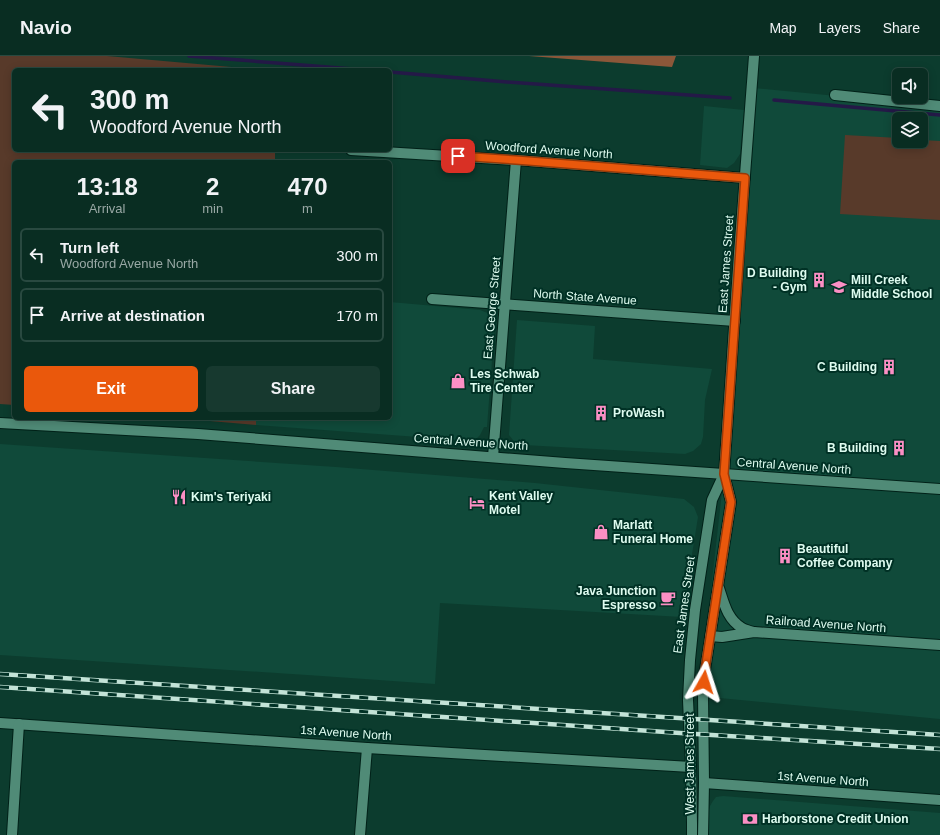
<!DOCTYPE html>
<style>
body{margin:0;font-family:Arial,sans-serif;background:#17392f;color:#f1f3f6;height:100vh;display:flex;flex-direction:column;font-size:15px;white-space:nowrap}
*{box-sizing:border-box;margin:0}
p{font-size:13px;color:#99a8a5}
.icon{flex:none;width:22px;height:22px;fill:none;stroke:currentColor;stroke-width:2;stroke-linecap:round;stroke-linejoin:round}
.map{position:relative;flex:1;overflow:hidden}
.drawer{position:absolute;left:12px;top:104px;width:380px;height:260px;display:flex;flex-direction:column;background:#092d22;border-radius:6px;box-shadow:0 2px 10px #0003,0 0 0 1px #294940}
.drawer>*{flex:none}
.guide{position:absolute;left:12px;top:12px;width:380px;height:84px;border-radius:6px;box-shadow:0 2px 10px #0003,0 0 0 1px #294940;background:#092d22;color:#f1f3f6;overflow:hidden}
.buttons{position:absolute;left:892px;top:12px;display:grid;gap:8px}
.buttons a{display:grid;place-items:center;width:36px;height:36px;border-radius:6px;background:#092d22;box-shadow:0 2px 10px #0003,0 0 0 1px #294940;font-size:20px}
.pin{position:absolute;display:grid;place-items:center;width:34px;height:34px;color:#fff;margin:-17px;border-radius:8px;box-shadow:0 2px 6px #0006}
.me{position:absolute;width:44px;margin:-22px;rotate:6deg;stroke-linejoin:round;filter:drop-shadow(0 0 3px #0008)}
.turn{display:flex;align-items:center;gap:14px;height:84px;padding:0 12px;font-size:18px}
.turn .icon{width:52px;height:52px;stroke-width:2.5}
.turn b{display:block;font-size:28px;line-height:34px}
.eta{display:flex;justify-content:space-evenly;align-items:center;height:68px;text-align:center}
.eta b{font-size:24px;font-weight:700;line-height:28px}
.action{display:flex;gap:8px;margin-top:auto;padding:8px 12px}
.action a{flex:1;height:46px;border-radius:6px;background:#ea580c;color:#fff;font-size:16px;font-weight:700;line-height:46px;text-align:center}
.action a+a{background:#17392f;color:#f1f3f6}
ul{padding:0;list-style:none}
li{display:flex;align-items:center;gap:12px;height:54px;margin:0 8px 6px;padding:0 4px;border:2px solid #294940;border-radius:6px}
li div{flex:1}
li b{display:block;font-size:15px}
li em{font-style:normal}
header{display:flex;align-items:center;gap:24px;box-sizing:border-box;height:56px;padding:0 20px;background:#092d22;border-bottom:1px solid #294940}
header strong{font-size:19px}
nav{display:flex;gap:22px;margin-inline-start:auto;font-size:14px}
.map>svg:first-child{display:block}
</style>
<header>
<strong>Navio</strong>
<nav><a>Map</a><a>Layers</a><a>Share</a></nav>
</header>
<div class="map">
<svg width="940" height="779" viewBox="0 0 940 779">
<rect width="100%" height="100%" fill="#0c3c2e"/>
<!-- built -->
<g fill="#104a3a" fill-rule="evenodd">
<path d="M 753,32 L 940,50 L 940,663 L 699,640 L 724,418 ZM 899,63 L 921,63 L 921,85 L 899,85 Z"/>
<polygon points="704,50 744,54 740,98 734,107 727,112 700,109"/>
<polygon points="390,246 480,254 490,258 495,264 487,371 484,371 480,379 475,384 472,385 256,369 256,362 390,362"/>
<polygon points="517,264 595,270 593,303 712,313 705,344 703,381 701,388 693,395 685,398 524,389 519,388 513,384 509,379"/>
<polygon points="0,388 336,411 535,427 684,443 694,451 698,461 682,561 440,547 435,628 322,620 0,599"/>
<polygon points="723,740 940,757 940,779 709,779 709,754 710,750 713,745 716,741"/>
</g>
<!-- green -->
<g fill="#583a2a">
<polygon points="0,0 107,0 254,13 253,14 14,14 14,94 275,94 275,106 14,106 14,349 0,348"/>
<polygon points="845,79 899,82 899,85 921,85 921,84 940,85 940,164 840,158"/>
<polygon points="175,362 256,362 256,369"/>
</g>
<!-- forest -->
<polygon fill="#8c5739" points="529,0 676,0 672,11"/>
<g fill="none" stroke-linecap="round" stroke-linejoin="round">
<!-- stream -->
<g stroke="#241947" stroke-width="3.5">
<polyline points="189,0 366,14"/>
<polyline points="390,16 507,26 730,42"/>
<polyline points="774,44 940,59"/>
</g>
<!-- street casing -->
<g stroke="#012118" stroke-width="12">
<g id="street">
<polyline points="835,39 940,50"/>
<polyline points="351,94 516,104 745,122"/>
<polyline points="432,243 735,265"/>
<polyline points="493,401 516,104"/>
<polyline points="710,580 722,581 754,576 940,589"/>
<polyline points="0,667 367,692 691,711"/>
<polyline points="704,727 940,744"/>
<polyline points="12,779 19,668"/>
<polyline points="360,779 367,692"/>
</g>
</g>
<!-- secondary casing -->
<g stroke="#012118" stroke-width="12">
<g id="secondary">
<polyline points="0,367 198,378 565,407 940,433"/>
<path d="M 719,532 C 724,547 727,563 742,572 C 746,574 750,575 754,576"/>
<polyline points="692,779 692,767 691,711 688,644 690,604 695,554 712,444 724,418"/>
<polyline points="703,779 704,727 703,638 705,614 731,446 724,418 739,198 754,0"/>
</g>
</g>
<!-- street -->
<use href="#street" stroke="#508b77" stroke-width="10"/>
<!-- secondary -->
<use href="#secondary" stroke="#508b77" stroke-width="10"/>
<!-- rail casing -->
<g stroke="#c3e3d7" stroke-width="4.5">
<g id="rail">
<polyline points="0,618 940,679"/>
<polyline points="0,631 680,677 940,693"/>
</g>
</g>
<!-- rail -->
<use href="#rail" stroke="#003125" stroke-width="3" stroke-dasharray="9" stroke-linecap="butt"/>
</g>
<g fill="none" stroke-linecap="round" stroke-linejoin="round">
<!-- route casing -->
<g stroke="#983908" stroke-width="10">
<polyline id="route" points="458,100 516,104 745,122 724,418 731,446 705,614 704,626"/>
</g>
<!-- route -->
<use href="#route" stroke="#ea580c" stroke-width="7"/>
</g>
<!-- icons -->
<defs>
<g id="building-bare" transform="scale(1.2)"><path d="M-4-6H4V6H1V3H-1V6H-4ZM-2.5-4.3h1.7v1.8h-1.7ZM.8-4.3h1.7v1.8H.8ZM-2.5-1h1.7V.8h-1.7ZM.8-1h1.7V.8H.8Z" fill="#fb8fc4" stroke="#003125" stroke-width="2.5" paint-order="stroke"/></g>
<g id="school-bare" transform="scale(1.2)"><path d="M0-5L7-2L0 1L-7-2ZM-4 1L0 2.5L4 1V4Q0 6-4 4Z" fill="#fb8fc4" stroke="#003125" stroke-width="2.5" paint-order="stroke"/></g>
<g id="shop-bare" transform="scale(1.2)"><path d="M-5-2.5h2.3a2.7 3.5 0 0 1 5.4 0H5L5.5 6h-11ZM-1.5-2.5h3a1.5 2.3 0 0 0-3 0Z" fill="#fb8fc4" stroke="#003125" stroke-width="2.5" paint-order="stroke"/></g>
<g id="restaurant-bare" transform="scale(1.2)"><path d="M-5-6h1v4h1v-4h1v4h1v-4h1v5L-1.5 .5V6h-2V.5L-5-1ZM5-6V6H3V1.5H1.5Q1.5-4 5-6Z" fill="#fb8fc4" stroke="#003125" stroke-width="2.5" paint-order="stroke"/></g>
<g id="hotel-bare" transform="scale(1.2)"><path d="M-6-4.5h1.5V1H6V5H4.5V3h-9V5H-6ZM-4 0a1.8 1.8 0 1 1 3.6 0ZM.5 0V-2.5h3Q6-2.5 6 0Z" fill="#fb8fc4" stroke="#003125" stroke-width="2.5" paint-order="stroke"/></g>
<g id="cafe-bare" transform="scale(1.2)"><path d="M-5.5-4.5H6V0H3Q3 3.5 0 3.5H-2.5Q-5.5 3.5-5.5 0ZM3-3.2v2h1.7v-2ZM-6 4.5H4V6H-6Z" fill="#fb8fc4" stroke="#003125" stroke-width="2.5" paint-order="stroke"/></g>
<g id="bank-bare" transform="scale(1.2)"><path d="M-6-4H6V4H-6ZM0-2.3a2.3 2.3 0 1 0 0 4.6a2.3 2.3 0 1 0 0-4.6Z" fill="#fb8fc4" stroke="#003125" stroke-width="2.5" paint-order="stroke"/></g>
</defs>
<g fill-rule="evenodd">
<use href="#building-bare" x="819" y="224"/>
<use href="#school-bare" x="839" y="231"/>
<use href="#building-bare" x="889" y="311"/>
<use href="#shop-bare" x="458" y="325"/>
<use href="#building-bare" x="601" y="357"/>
<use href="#building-bare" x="899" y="392"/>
<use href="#restaurant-bare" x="179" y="441"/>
<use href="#hotel-bare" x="477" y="447"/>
<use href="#shop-bare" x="601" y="476"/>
<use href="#building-bare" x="785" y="500"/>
<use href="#cafe-bare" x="668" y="542"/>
<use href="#bank-bare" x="750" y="763"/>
</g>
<g text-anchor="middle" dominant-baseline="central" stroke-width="4" stroke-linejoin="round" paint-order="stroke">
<!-- street labels -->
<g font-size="12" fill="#defcf0" stroke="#003125">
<text transform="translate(549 94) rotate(4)">Woodford Avenue North</text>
<text transform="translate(726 208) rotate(-86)">East James Street</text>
<text transform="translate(585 241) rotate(4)">North State Avenue</text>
<text transform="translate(492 252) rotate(-85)">East George Street</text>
<text transform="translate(471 386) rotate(4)">Central Avenue North</text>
<text transform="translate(794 410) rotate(4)">Central Avenue North</text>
<text transform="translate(684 549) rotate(-82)">East James Street</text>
<text transform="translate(826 568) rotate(4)">Railroad Avenue North</text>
<text transform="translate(346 677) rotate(4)">1st Avenue North</text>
<text transform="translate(690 708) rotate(-90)">West James Street</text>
<text transform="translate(823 723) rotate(4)">1st Avenue North</text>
</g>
<!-- poi labels -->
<g font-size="12" font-weight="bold" fill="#defcf0" stroke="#003125" text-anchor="start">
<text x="807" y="217" text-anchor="end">D Building<tspan x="807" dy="14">- Gym</tspan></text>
<text x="851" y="224">Mill Creek<tspan x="851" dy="14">Middle School</tspan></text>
<text x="877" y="311" text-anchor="end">C Building</text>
<text x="470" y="318">Les Schwab<tspan x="470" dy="14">Tire Center</tspan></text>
<text x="613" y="357">ProWash</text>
<text x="887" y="392" text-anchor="end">B Building</text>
<text x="489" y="440">Kent Valley<tspan x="489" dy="14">Motel</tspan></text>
<text x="191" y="441">Kim's Teriyaki</text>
<text x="613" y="469">Marlatt<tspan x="613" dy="14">Funeral Home</tspan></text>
<text x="797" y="493">Beautiful<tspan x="797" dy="14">Coffee Company</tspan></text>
<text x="656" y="535" text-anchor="end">Java Junction<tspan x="656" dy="14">Espresso</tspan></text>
<text x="762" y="763">Harborstone Credit Union</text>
</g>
</g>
</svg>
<div class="buttons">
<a><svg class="icon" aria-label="sound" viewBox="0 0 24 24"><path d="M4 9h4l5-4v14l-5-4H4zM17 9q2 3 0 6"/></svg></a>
<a><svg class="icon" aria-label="layers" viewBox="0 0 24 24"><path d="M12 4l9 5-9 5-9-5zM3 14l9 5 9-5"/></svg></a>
</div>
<div class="pin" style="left:458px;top:100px;background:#d93025"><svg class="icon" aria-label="arrive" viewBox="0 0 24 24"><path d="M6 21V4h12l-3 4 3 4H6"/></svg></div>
<svg class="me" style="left:704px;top:626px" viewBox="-20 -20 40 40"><path d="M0-17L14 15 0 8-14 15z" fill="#ea580c" stroke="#fff" stroke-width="4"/></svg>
<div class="guide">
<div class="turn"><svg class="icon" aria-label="left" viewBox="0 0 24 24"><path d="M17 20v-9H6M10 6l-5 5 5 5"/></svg><div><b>300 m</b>Woodford Avenue North</div></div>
</div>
<section class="drawer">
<div class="eta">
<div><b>13:18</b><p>Arrival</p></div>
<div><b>2</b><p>min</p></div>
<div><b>470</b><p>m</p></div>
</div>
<ul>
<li><svg class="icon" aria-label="left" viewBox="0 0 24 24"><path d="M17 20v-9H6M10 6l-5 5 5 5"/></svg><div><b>Turn left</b><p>Woodford Avenue North</p></div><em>300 m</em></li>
<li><svg class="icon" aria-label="arrive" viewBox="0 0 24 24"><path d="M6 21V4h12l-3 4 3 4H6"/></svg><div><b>Arrive at destination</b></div><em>170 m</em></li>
</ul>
<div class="action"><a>Exit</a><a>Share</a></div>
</section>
</div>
